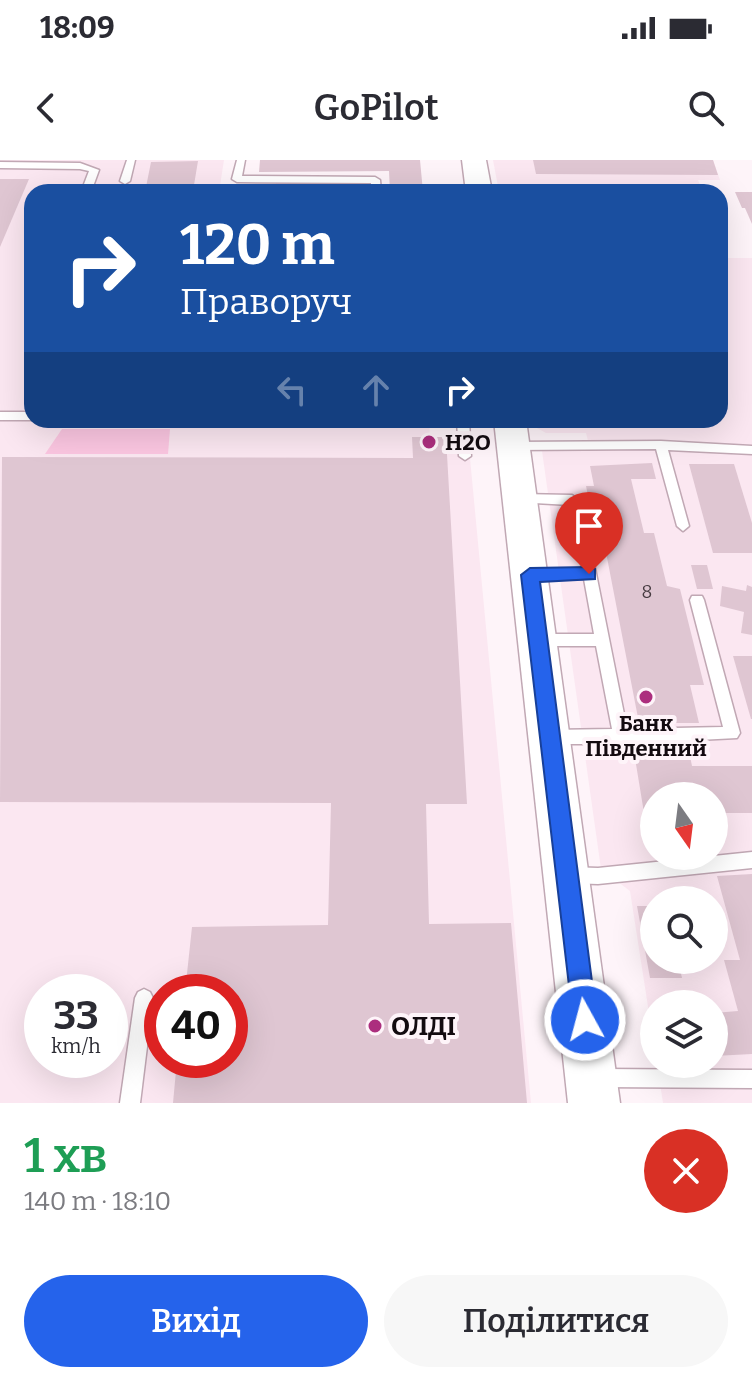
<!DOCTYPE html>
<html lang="uk">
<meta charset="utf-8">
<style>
body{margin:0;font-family:Bitter,serif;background:#f7f7f7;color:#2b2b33;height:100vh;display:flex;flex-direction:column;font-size:30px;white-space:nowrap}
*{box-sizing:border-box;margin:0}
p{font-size:26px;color:#7c7c81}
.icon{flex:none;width:44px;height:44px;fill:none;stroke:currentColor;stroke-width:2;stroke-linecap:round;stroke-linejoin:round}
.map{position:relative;height:943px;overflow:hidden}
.details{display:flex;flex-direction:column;background:#fff;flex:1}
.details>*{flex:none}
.banner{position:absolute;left:24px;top:24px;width:704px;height:244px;border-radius:24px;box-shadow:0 8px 32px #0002;background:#1a4fa0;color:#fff;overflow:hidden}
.needle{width:52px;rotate:166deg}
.fabs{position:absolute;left:640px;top:622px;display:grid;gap:16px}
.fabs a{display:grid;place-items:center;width:88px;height:88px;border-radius:50%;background:#fff;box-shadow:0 8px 32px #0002;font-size:40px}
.speed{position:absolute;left:24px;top:814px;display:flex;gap:16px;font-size:40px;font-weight:700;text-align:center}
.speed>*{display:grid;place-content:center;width:104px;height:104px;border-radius:50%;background:#fff;box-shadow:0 8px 32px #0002;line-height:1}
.speed small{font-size:20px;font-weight:400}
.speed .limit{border:12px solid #d22;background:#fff;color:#111}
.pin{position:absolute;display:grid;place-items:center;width:68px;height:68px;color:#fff;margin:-82px -34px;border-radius:50% 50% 50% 0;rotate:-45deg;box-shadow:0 0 8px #0007}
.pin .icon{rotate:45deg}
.me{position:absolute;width:88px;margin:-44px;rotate:353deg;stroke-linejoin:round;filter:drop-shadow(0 0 6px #0008)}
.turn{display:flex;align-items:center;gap:28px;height:168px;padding:0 24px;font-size:36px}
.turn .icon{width:104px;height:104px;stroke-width:2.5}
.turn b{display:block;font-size:56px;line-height:68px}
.lanes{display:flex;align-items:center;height:76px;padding:0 24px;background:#0003;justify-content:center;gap:40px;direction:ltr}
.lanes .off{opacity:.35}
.round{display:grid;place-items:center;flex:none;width:84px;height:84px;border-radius:42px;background:#f7f7f7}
.overview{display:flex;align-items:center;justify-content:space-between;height:136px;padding:0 24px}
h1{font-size:48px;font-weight:600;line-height:60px;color:#1e9e55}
.action{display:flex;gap:16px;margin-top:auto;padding:16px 24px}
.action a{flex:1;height:92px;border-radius:48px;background:#2563eb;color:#fff;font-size:32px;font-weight:600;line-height:92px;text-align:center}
.action a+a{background:#f7f7f7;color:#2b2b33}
.status{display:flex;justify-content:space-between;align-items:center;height:56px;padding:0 40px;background:#fff;direction:ltr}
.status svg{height:22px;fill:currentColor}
header{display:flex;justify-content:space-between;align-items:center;height:104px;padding:0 24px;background:#fff;font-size:36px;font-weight:600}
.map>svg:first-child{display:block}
</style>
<div class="status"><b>18:09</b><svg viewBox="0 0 49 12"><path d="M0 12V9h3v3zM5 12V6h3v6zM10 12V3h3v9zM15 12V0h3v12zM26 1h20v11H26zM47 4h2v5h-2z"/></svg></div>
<header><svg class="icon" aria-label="back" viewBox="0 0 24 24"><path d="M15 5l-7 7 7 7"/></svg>GoPilot<svg class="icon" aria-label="search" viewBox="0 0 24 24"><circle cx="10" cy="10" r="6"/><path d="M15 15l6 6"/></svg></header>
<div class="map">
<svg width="752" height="943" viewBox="0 0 752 943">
<rect width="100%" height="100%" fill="#fef4f9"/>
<!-- built -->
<g fill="#fbe7f1" fill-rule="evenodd">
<path d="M 0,0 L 224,0 L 219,32 L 32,32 L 32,260 L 429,260 L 430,277 L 468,277 L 531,943 L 0,943 ZM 42,832 L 110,832 L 110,900 L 42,900 ZM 162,832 L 230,832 L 230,900 L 162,900 Z"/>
<polygon points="493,0 713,0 720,20 698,20 703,32 499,32"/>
<path d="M 720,77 L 728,98 L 752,98 L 752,943 L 663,943 L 657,904 L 714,904 L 714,844 L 654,844 L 654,885 L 630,731 L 601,709 L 542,291 L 590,289 L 586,273 L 546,273 L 537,268 L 536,260 L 720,260 ZM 654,636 L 714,636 L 714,696 L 654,696 ZM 654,740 L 714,740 L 714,800 L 654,800 Z"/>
</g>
<!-- green -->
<g fill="#fbc6e1">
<polygon points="276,22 366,24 366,32 276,32"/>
<polygon points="62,269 170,269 168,294 45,294"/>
</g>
<!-- building -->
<g fill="#dfc6d2">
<polygon points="260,0 420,0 423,32 390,32 389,11 259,12"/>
<polygon points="533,0 713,0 718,15 536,14"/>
<polygon points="198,1 194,25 206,25 210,30 145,32 151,2"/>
<polygon points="0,19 29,19 0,87"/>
<polygon points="735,32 752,32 752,64 745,48 742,48"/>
<polygon points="581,260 637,260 638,267 582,267"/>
<polygon points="412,277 446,277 467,644 426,644 429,764 511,763 527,943 173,943 177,900 230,900 230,832 185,832 192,767 328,765 331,643 0,642 2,297 413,298"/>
<polygon points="652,303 656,319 631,319 644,373 654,373 667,426 680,429 704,525 690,525 699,563 639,563 598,351 591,351 586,326 594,326 590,306"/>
<polygon points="689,304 734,304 752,363 752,393 713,393"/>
<polygon points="691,405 707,405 713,429 697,429"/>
<polygon points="747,425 752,427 752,475 741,473 744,452 720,446 722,426 746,431"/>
<polygon points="733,496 752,496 752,559 751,559"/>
<polygon points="633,586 688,586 692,606 752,606 752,653 714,653 714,636 654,636 654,671 647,671"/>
<polygon points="752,714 752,894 714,896 714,853 738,851 724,800 740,800 717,716"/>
<polygon points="637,746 654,746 654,800 678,800 682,818 650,818"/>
</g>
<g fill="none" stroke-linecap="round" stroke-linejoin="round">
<!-- lane casing -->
<g stroke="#c1a8b4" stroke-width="3">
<g id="lane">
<polygon points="127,0 135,0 130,21 125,24 120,21"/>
<polygon points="237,0 245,0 242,16 375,17 380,20 381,32 371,32 371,23 237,22 232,19"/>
<polygon points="0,2 80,3 99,10 91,32 81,32 89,11 80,9 0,8"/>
<rect x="0" y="252" width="32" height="8"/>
<polygon points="457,260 469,260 471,296 465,300 459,296"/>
<polygon points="661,281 752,286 752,294 668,290 689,366 683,371 677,366 656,289 513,290 507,286 513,282"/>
<polygon points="520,334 572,335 582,343 627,569 723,567 690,440 692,436 702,436 704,440 740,573 737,578 621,584 551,584 546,582 543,577 546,572 551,570 612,569 596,486 538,486 533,484 531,480 533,476 538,474 594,474 584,419 530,420 523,415 530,410 582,409 570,345 516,342 514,339 516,336"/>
<polygon points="752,692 752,708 598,724 569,723 563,721 561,715 563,709 569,707 598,708"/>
<polygon points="144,829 150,832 153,838 140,943 120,943 135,838 138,832"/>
<polygon points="600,909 752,910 752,928 600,927 593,925 591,918 593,911"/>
</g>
</g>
<!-- secondary casing -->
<g stroke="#c1a8b4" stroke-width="3">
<g id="secondary">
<polygon points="462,0 486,0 492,32 466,32"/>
<polygon points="494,260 526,260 620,943 568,943"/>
</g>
</g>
<!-- lane -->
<use href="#lane" fill="#fff" fill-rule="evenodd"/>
<!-- secondary -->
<use href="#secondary" fill="#fff" fill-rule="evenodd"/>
</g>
<!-- route -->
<polygon fill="#2563eb" stroke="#184099" stroke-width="2" points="589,407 595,409 595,419 540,422 597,860 593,868 585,872 576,868 573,860 521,415 530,408"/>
<!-- markers -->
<g fill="#ac2e7e" stroke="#fef4f9" stroke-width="3">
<circle cx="429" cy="282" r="8"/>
<circle cx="646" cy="537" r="8"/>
<circle cx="375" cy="866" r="8"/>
</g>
<g text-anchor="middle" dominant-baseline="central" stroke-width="8" stroke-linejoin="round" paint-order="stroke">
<!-- number labels -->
<g font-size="18" fill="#463a40">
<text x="647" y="432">8</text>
</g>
<!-- poi labels -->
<g font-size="22" font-weight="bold" fill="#130b10" stroke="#fef4f9" text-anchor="start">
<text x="445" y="282">H2O</text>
<text x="646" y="563" text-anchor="middle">Банк<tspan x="646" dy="25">Південний</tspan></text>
</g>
<!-- near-poi labels -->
<g font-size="26" font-weight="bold" fill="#130b10" stroke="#fef4f9" text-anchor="start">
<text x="391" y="866">ОЛДІ</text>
</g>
</g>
</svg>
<div class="fabs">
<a><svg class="needle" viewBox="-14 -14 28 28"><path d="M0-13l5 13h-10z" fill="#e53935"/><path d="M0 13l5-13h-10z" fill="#7c7c81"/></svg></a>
<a><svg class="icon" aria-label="search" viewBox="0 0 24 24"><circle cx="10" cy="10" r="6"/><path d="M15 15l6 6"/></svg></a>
<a><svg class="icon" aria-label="layers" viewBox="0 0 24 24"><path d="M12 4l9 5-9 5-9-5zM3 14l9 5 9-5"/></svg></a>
</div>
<div class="speed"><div>33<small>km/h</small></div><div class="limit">40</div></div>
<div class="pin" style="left:589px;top:414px;background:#d93025"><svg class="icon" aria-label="arrive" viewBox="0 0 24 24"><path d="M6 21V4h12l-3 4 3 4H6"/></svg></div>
<svg class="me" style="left:585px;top:860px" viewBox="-20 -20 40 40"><circle r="17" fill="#2563eb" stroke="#fff" stroke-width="3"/><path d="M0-11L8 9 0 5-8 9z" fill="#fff"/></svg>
<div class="banner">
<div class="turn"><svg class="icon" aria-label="right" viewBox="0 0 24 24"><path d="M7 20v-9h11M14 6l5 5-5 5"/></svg><div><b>120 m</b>Праворуч</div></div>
<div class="lanes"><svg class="icon off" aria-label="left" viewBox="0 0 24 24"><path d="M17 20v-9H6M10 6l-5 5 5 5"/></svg><svg class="icon off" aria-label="ahead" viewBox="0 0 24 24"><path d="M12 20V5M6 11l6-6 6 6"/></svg><svg class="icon" aria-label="right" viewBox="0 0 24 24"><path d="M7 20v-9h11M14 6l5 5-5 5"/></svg></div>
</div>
</div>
<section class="details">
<div class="overview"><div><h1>1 хв</h1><p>140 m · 18:10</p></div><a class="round" style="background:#d93025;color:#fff"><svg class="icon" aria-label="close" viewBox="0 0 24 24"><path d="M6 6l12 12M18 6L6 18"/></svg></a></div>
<div class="action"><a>Вихід</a><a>Поділитися</a></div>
</section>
